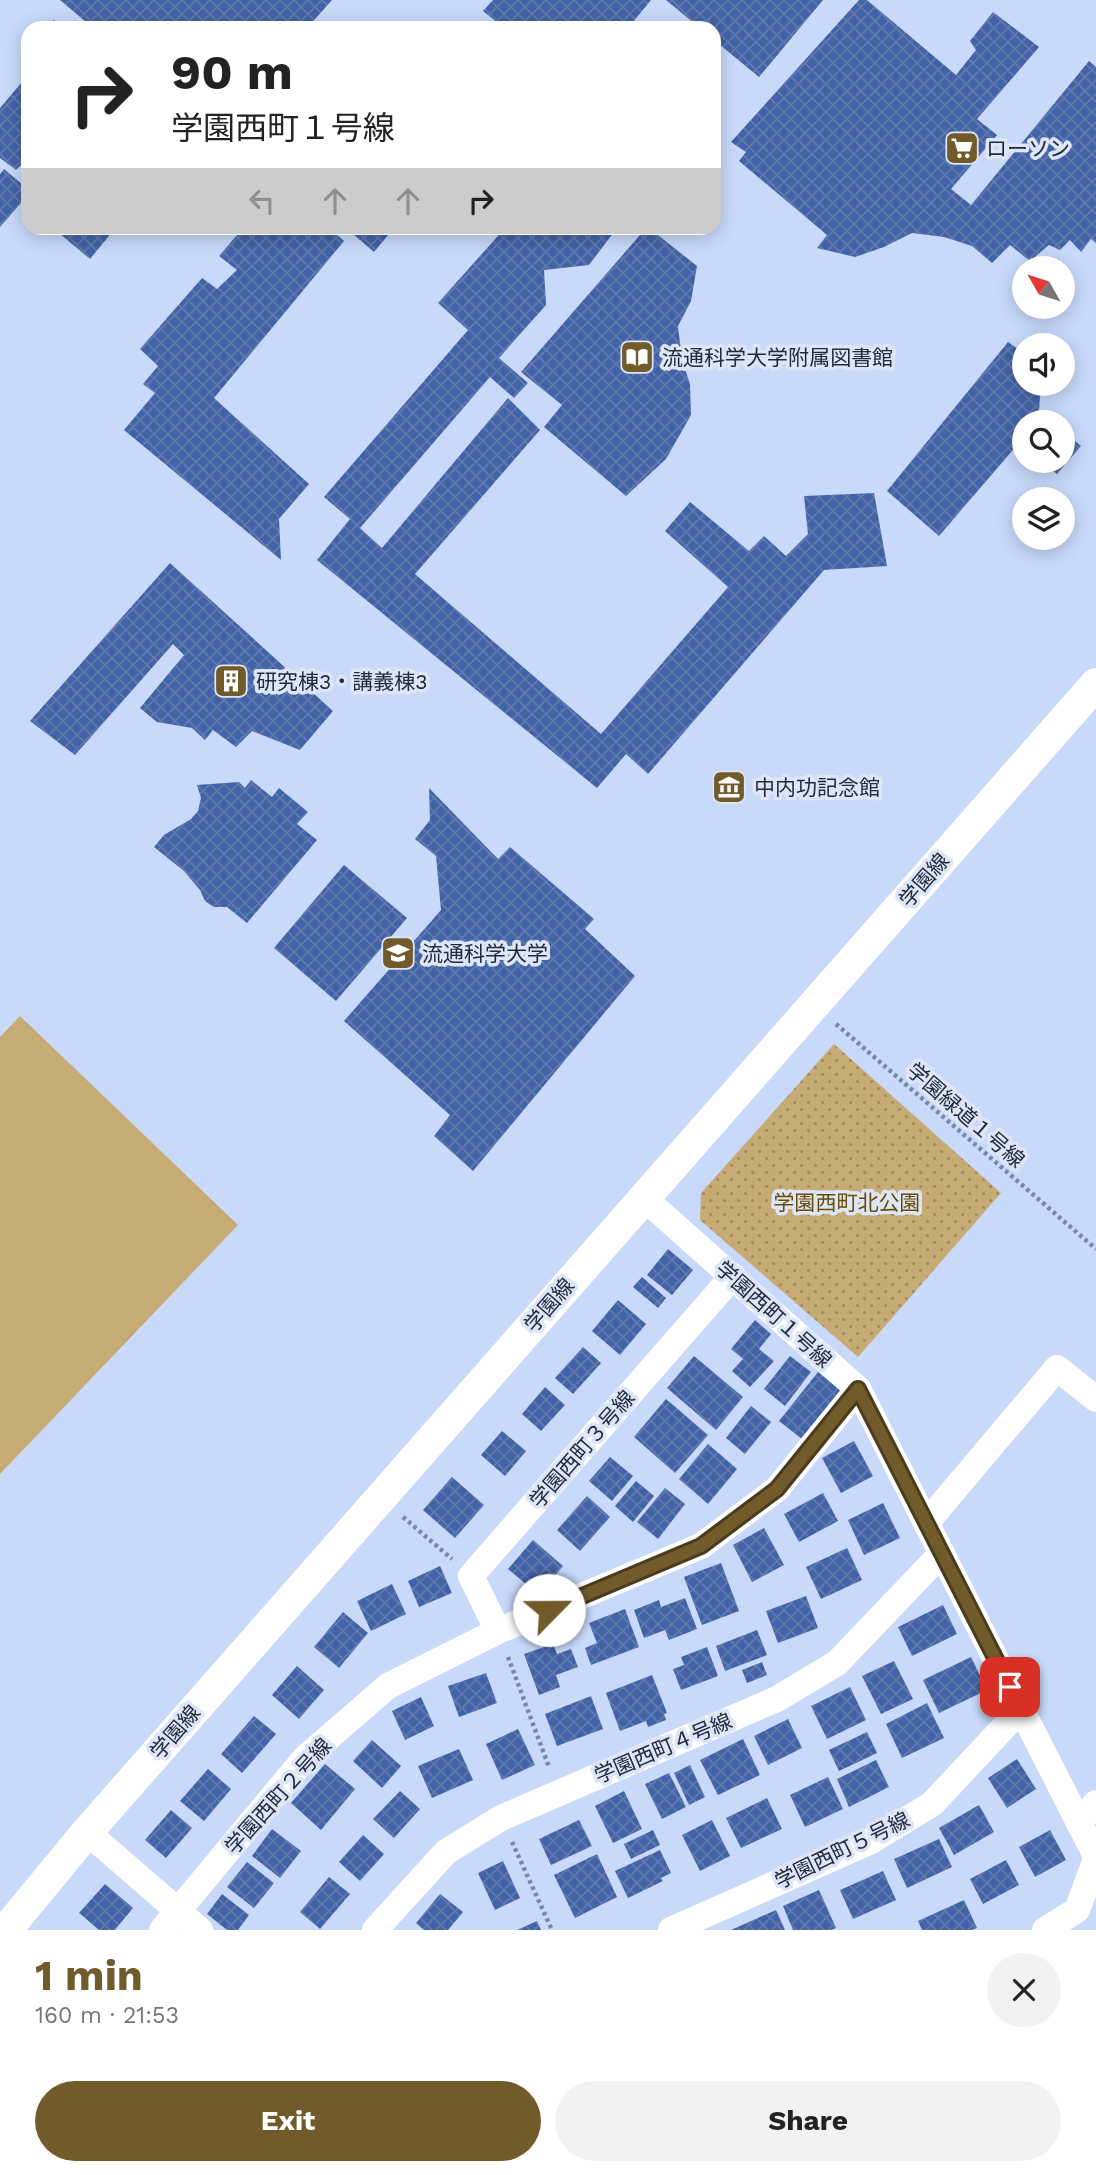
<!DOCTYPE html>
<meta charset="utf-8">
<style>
body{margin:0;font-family:"Work Sans","Noto Sans JP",sans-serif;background:#f2f2f2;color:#222;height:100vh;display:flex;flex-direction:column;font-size:26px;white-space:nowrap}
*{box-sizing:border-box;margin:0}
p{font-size:23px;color:#767676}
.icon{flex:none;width:38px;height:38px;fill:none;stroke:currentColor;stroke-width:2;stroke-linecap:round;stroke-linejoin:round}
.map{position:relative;height:1930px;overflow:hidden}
.drawer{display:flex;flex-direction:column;background:#fff;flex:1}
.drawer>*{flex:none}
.hud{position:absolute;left:21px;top:21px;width:700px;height:214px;border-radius:21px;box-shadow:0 4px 18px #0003;background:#fff;color:#222;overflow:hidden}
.needle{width:46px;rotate:309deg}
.fabs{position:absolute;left:1012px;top:256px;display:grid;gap:14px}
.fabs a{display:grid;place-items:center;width:63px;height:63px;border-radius:50%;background:#fff;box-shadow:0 4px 18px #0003;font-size:35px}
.pin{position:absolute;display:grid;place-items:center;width:60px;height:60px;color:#fff;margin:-30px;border-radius:14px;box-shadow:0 4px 10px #0006}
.me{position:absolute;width:77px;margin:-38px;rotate:67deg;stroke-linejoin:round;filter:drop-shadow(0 0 5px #0008)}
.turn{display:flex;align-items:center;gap:24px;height:147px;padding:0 35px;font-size:32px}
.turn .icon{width:91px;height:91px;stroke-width:2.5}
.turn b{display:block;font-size:49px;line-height:60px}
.lanes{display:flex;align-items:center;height:66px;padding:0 35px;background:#0003;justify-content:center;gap:35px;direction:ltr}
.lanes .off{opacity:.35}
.round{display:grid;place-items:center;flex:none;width:74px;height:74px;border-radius:37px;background:#f2f2f2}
.overview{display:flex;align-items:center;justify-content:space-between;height:119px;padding:0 35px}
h1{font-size:42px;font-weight:700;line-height:52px;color:#725b2b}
.primary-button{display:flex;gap:14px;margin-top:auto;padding:14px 35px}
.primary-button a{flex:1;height:80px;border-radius:42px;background:#725b2b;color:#fff;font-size:28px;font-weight:700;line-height:80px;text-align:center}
.primary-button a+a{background:#f2f2f2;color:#222}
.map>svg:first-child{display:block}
</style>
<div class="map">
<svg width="1096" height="1930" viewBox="0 0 1096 1930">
<defs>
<pattern id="green-dots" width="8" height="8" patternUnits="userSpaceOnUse" patternTransform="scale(1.75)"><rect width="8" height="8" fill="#c7ab74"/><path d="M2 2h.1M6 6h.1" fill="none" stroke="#a18b60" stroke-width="1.8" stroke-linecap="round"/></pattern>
<pattern id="building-cross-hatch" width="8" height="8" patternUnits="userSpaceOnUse" patternTransform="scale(1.75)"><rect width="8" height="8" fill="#4263a7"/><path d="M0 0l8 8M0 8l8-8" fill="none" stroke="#617aae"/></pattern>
</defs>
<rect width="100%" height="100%" fill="#c8d9fa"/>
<!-- green -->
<polygon fill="url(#green-dots)" points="834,1044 1001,1193 858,1357 700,1220 701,1193"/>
<!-- pitch -->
<polygon fill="#c7ab74" points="20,1016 238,1225 0,1474 0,1037"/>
<!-- building -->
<g fill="url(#building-cross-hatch)">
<polygon points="60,0 332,0 307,28 93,28"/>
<polygon points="493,0 651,0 628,28 504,28 483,11"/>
<polygon points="666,0 823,0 759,77 714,40 714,28 700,28"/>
<polygon points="859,0 867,0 956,75 976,50 970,41 993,12 1039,47 977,119 997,135 951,189 971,205 1089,61 1096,67 1096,243 1091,239 1081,252 1070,240 1060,250 1049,245 1030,261 1010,245 992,263 972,246 944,237 912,233 884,247 855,257 817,248 827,235 739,161 746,152 731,142"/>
<polygon points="54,20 63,28 47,28"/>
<polygon points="28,75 28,158 16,170 0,158 0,108"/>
<polygon points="4,169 28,189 28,195 0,227 0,174"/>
<polygon points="53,228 109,228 113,231 90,259"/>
<polygon points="243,228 335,228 333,231 344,241 214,398 309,484 279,519 281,560 124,430 155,393 143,384 158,366 140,349 202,278 217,289 237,270 219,256"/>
<polygon points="346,228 394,228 374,252"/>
<polygon points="505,228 617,228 589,265 544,270 546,305 499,358 528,383 514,398 490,377 360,528 382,548 508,398 540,430 415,574 601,734 728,587 665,531 690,502 749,551 764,536 786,556 808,534 804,496 874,493 887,566 824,570 648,774 626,754 597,788 317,560 350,519 324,497 468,330 438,303"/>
<polygon points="646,228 649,228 697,266 691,301 678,326 682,360 690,384 691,415 666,459 626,496 544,427 562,405 521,372"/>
<polygon points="1008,342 1024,353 1024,383 1041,383 1039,411 1052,422 1024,422 1024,448 1018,444 939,536 887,491"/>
<polygon points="1062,430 1081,446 1057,474 1039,460 1062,460"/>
<polygon points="170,563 333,711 300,750 252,731 236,747 213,730 205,740 192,728 157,722 140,708 184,655 173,644 75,755 30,721"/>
<polygon points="251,780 272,797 279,788 308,812 297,824 317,840 247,923 227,907 214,907 205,901 200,890 184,871 154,847 164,835 191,819 198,811 201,798 197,785 239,782 245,788"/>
<polygon points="429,788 498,859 510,847 594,919 585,929 635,976 473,1171 434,1136 450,1115 344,1021 441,910 436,856 415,839 430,820"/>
<polygon points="344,865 407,918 336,1001 274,948"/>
<polygon points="668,1249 693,1270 672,1295 647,1275"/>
<polygon points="642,1277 666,1298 658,1308 633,1287"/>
<polygon points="618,1300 646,1324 620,1355 592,1331"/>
<polygon points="755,1320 771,1334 759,1349 774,1361 750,1387 732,1371 743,1359 731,1349"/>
<polygon points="583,1347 601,1363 573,1394 555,1378"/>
<polygon points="694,1356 743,1397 716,1430 667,1388"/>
<polygon points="790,1356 811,1372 785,1406 764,1389"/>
<polygon points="818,1372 841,1391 802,1439 779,1421"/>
<polygon points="545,1387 565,1405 541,1431 522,1414"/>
<polygon points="666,1399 708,1435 675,1473 634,1437"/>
<polygon points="751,1406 771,1422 745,1454 726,1438"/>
<polygon points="502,1431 526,1451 505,1476 481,1455"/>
<polygon points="854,1441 873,1476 841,1493 822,1458"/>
<polygon points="708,1444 737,1469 708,1504 679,1479"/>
<polygon points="610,1457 633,1476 612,1501 589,1481"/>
<polygon points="452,1477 484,1505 455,1538 423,1510"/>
<polygon points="636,1481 654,1496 633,1522 615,1506"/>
<polygon points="665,1488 685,1504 658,1539 637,1522"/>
<polygon points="823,1493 838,1521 799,1542 784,1514"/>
<polygon points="587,1496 610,1517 580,1551 557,1530"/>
<polygon points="883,1503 900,1538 864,1555 848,1520"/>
<polygon points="764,1528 784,1565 752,1582 733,1545"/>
<polygon points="533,1540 563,1566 539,1595 508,1569"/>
<polygon points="847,1548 862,1580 821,1599 806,1567"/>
<polygon points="721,1563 739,1611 702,1625 684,1577"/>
<polygon points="440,1566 452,1593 419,1607 408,1581"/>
<polygon points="392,1584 406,1614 371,1631 357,1601"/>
<polygon points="806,1596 818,1628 778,1643 766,1611"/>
<polygon points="685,1598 697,1629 669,1640 665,1630 644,1638 634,1610 659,1600 661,1607"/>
<polygon points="943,1605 957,1634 912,1656 898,1627"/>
<polygon points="625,1609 639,1647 591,1665 585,1648 597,1643 589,1623"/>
<polygon points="343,1612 368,1633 339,1668 314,1647"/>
<polygon points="757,1630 767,1655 725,1671 716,1646"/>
<polygon points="553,1644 557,1654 571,1649 578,1667 556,1675 560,1687 539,1695 524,1654"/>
<polygon points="707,1647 718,1676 681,1690 673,1669 684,1665 681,1657"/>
<polygon points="971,1657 987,1690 939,1713 923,1680"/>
<polygon points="894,1661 913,1699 881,1714 862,1676"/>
<polygon points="762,1662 767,1675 747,1683 742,1670"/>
<polygon points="297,1666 324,1690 299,1719 272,1695"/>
<polygon points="486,1673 497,1703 459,1717 448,1686"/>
<polygon points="652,1675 667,1713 664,1714 666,1720 648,1727 646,1721 620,1731 606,1693"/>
<polygon points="850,1687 866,1720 827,1739 811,1706"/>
<polygon points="591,1696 603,1729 557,1746 545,1714"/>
<polygon points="421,1697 434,1726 405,1740 392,1711"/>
<polygon points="927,1703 944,1738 902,1758 886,1724"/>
<polygon points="254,1716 276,1734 242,1773 221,1754"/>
<polygon points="788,1719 802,1748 768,1765 754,1736"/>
<polygon points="518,1729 535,1765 502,1780 486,1744"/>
<polygon points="867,1732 877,1753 839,1771 829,1750"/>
<polygon points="743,1739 760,1775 718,1795 700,1760"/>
<polygon points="372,1740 401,1766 382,1788 353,1761"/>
<polygon points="459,1749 473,1780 432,1798 418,1766"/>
<polygon points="1017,1759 1036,1789 1007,1808 988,1778"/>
<polygon points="876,1760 889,1787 849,1807 837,1779"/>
<polygon points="325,1764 355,1789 321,1830 291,1803"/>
<polygon points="690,1765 705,1797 689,1805 674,1773"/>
<polygon points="208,1769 231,1789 204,1821 180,1801"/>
<polygon points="669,1773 686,1807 662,1819 645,1784"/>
<polygon points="828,1777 843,1809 805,1827 790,1795"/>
<polygon points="400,1791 420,1809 394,1838 373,1819"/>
<polygon points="624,1791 642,1829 613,1843 595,1806"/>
<polygon points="767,1798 782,1829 741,1848 726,1818"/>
<polygon points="979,1805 994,1832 954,1855 939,1828"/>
<polygon points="171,1810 192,1828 166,1858 145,1840"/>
<polygon points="579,1820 592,1846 551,1865 539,1839"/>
<polygon points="712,1820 730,1856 700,1871 682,1835"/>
<polygon points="272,1829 301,1851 280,1878 252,1856"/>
<polygon points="653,1830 660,1845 631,1859 624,1844"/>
<polygon points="1050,1830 1066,1860 1035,1877 1019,1847"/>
<polygon points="363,1835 384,1854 360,1881 339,1862"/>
<polygon points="939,1839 952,1867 907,1888 894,1859"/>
<polygon points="660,1850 671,1873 661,1878 663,1881 628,1898 615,1871"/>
<polygon points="597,1854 617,1897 575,1918 554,1875"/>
<polygon points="1006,1860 1019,1885 983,1904 970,1879"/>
<polygon points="503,1861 520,1898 495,1910 478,1873"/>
<polygon points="247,1862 274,1883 254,1908 227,1887"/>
<polygon points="883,1871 896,1900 853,1919 840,1890"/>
<polygon points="329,1877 350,1894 320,1929 300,1912"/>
<polygon points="105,1884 133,1908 115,1930 99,1930 79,1913"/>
<polygon points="819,1890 836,1928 831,1930 793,1930 783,1906"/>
<polygon points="222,1894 249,1915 238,1930 227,1930 207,1914"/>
<polygon points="440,1894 463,1912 448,1930 424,1930 416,1923"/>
<polygon points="964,1900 977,1928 972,1930 922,1930 918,1921"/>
<polygon points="776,1910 785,1930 731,1930"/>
<polygon points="537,1921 541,1930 517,1930"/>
</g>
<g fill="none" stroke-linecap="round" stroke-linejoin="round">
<!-- path -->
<g stroke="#7a87a0" stroke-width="4.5" stroke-dasharray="3.5 3.5" stroke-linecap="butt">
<polyline points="836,1024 1096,1249"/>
<polyline points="403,1517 452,1559"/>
<polyline points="508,1657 549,1767"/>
<polyline points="512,1842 552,1930"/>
</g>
<!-- minor -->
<g stroke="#fff" stroke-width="26">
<polyline points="644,1198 858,1389 1096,1856"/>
<polyline points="927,1522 1057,1368 1096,1399"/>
<polyline points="498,1631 471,1576 733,1276"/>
<polyline points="1079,1823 1096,1803"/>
<polyline points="87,1832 200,1930"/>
<polyline points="162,1930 305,1758 388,1686 498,1631 701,1546 777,1489 858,1389"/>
<polyline points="375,1930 446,1852 501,1818 777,1699 837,1663 942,1553"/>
<polyline points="671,1930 871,1841 932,1804 1021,1709"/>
<polyline points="1045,1930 1077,1910 1096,1859"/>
</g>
<!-- tertiary -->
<polyline stroke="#fff" stroke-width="32" points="6,1930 87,1832 1096,684"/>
</g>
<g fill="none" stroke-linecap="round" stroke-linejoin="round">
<!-- route casing -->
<g stroke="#4a3b1c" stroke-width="18">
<polyline id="route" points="549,1610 701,1546 777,1489 858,1389 1010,1687"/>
</g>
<!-- route -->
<use href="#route" stroke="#725b2b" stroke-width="12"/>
</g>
<!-- icons -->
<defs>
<g id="supermarket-square" transform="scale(1.75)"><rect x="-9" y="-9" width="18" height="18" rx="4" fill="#725b2b" stroke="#dde6f7"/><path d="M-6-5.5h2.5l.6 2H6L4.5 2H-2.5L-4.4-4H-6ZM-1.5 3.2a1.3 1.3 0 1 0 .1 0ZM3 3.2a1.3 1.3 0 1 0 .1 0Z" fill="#fff"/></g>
<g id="library-square" transform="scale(1.75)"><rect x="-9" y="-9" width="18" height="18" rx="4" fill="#725b2b" stroke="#dde6f7"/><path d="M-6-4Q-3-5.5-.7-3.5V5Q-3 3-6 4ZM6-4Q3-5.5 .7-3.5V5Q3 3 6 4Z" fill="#fff"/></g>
<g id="building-square" transform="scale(1.75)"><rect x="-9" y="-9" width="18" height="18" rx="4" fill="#725b2b" stroke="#dde6f7"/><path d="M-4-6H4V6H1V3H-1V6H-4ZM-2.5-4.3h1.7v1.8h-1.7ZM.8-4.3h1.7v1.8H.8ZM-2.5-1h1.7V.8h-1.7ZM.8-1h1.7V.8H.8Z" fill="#fff"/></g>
<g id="museum-square" transform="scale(1.75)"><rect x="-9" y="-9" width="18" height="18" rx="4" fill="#725b2b" stroke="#dde6f7"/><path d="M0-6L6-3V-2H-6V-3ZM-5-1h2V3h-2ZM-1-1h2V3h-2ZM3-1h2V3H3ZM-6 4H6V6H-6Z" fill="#fff"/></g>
<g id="university-square" transform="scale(1.75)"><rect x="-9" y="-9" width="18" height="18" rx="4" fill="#725b2b" stroke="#dde6f7"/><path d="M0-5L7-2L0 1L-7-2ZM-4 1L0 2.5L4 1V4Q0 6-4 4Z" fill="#fff"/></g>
</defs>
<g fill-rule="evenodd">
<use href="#supermarket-square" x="962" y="148"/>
<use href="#library-square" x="637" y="357"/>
<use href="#building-square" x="231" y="681"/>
<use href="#museum-square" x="729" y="787"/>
<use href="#university-square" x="398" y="953"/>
</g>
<g text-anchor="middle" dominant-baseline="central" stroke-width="7" stroke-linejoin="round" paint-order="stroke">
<!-- poi labels -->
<g font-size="21" fill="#232b3b" stroke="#dde6f7" text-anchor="start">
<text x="986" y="148">ローソン</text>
<text x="662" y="357">流通科学大学附属図書館</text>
<text x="256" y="681">研究棟3・講義棟3</text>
<text x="754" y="787">中内功記念館</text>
<text x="422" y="953">流通科学大学</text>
</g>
<!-- street labels -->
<g font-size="21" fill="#232b3b" stroke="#dde6f7">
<text transform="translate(924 880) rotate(-49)">学園線</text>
<text transform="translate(966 1115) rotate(41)">学園緑道１号線</text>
<text transform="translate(549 1305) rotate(-49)">学園線</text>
<text transform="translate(774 1314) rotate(42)">学園西町１号線</text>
<text transform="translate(582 1449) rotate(-49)">学園西町３号線</text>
<text transform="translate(175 1732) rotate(-49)">学園線</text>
<text transform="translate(663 1748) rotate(-23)">学園西町４号線</text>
<text transform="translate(278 1796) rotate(-48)">学園西町２号線</text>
<text transform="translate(842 1850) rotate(-26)">学園西町５号線</text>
</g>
<!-- park labels -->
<g font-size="21" fill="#684c04" stroke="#dde6f7">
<text x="847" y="1202">学園西町北公園</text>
</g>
</g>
</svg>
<div class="fabs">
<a><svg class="needle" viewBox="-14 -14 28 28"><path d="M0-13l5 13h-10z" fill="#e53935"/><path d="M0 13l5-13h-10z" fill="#767676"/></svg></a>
<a><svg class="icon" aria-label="sound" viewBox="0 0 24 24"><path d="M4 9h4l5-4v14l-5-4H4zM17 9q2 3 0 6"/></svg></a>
<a><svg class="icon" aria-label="search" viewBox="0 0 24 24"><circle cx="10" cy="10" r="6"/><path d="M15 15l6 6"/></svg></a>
<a><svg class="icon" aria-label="layers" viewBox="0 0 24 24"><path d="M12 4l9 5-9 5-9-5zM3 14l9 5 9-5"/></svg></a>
</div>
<div class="pin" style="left:1010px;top:1687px;background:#d93025"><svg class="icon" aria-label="arrive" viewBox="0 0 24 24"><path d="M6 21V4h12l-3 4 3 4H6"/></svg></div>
<svg class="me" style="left:549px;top:1610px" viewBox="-20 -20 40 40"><circle r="19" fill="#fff"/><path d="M0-13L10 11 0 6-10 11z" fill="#725b2b"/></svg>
<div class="hud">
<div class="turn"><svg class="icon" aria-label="right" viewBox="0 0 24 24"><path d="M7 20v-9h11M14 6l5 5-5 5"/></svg><div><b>90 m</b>学園西町１号線</div></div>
<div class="lanes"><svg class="icon off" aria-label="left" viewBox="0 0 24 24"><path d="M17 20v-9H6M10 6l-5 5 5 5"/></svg><svg class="icon off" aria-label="ahead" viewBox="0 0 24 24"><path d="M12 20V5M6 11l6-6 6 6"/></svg><svg class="icon off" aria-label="ahead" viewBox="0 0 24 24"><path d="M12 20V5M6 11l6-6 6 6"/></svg><svg class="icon" aria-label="right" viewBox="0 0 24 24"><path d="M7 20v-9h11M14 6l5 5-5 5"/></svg></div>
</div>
</div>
<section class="drawer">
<div class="overview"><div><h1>1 min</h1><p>160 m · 21:53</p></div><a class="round"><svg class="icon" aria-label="close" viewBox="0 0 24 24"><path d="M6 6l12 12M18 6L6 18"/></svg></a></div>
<div class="primary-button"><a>Exit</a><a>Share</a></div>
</section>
